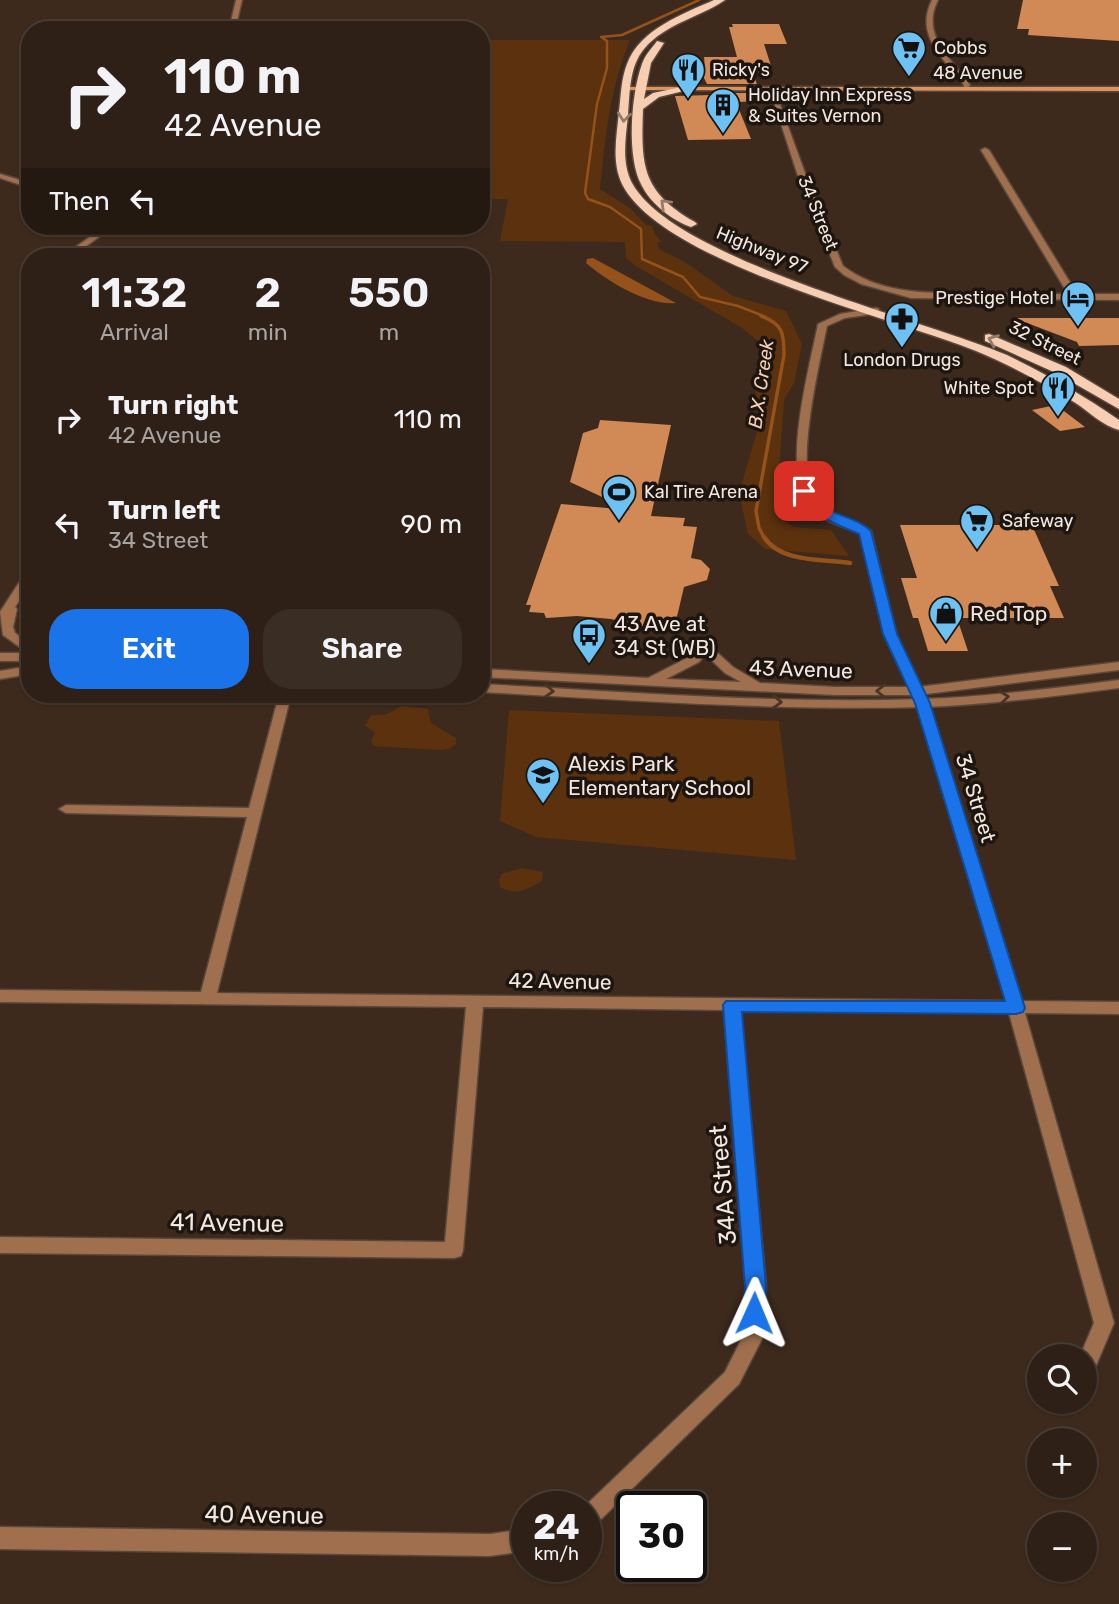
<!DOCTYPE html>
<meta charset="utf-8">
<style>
body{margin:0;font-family:Rubik,sans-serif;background:#3a2d23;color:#f1f3f6;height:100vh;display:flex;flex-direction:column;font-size:26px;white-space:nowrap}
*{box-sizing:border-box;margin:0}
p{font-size:23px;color:#a7a3a1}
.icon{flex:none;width:38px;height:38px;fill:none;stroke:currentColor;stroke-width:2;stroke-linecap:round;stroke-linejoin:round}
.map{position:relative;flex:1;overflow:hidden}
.drawer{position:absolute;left:21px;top:248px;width:469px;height:455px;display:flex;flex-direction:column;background:#2e2016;border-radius:28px;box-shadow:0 2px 5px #0004,0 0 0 2px #493e35}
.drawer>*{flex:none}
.hud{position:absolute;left:21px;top:21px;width:469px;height:214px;border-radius:28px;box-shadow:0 2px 5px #0004,0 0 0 2px #493e35;background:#2e2016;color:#f1f3f6;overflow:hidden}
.fabs{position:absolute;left:1027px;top:1344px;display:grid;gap:14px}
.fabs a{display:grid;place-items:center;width:70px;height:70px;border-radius:50%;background:#2e2016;box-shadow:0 2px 5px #0004,0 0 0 2px #493e35;font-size:35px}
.speed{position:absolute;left:511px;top:1491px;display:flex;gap:14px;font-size:35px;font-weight:700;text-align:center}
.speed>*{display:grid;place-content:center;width:91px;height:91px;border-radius:50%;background:#2e2016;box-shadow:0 2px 5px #0004,0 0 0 2px #493e35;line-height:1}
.speed small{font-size:18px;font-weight:400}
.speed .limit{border:4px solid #111;border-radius:10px;background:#fff;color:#111}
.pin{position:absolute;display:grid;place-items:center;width:60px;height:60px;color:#fff;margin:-30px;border-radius:14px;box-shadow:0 4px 10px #0006}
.me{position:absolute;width:77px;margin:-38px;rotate:1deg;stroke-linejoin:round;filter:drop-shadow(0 0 5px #0008)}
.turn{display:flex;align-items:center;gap:24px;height:147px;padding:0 28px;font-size:32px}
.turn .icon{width:91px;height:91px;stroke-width:2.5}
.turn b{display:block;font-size:49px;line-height:60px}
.then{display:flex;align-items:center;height:66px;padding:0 28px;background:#0003;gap:14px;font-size:26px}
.eta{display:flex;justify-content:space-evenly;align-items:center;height:119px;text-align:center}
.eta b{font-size:42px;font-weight:600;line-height:49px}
.cta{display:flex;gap:14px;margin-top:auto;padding:14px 28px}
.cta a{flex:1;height:80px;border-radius:28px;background:#1a73e8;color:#fff;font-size:28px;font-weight:600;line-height:80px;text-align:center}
.cta a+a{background:#3a2d23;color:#f1f3f6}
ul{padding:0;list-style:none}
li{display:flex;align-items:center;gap:21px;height:105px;padding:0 28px}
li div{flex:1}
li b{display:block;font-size:26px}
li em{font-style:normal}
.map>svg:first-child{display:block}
</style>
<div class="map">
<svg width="1119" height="1604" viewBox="0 0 1119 1604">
<rect width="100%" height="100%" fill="#3d2a1d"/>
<!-- green -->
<g fill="#5c310e">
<path d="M 481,40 L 630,40 C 609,93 606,133 600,189 L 631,209 L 646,225 L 652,226 L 655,234 L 662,242 L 657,242 L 659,249 L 685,262 L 733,296 L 786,311 L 802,344 L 794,383 L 784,400 L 776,515 L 793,527 L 831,530 L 849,556 L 765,549 L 748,534 L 739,493 L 758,428 L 755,389 L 769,374 L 765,347 L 742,328 L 636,266 L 626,258 L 625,242 L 500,241 L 508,199 L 481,199 Z"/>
<polygon points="402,706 428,709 431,723 456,738 456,744 449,749 440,750 374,746 371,742 375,732 365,726 371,715 385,715"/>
<polygon points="509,710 779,721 796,860 536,837 500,821"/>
<path d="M 521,868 L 543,872 L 542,881 C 529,888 517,897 500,887 L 499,880 L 502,874 Z"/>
</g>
<!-- water -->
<path fill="#95521b" d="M 593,258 L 676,303 C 647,306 607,281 586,263 L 587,259 Z"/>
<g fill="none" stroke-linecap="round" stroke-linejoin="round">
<!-- stream-far2 -->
<polyline stroke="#95521b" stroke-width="2.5" points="699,0 622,35 601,37 607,41 607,68 597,104 585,193 588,199 610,207 641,229 642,259 683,277 700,297 738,306 766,317"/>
<!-- stream-far1 -->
<path stroke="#95521b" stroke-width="3.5" d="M 761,316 C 783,324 784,333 784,355 L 756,511 L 759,528 L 765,539"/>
<!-- stream -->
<path stroke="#95521b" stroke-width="4.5" d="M 764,537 C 781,563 823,559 850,563"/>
</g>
<!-- building -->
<g fill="#d18955">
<polygon points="1023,0 1119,0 1119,41 1028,35 1029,29 1017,29"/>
<polygon points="732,24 779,24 787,44 764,44 772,69 759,69 761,73 753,74 757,84 707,84 699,68 705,68 704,57 737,57 729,27 733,27"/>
<polygon points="710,93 761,93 765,101 736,102 751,139 688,140 675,96 711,95"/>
<polygon points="1014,318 1119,318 1119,345 1079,346 1077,342"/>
<polygon points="1056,405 1085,427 1060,431 1032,410"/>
<polygon points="600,420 671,425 651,516 685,518 683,526 697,527 691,558 701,560 710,569 707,580 684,587 675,625 657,624 653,629 611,619 577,616 546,618 544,613 529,612 531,605 526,605 561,504 630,510 570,482 583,433 598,428"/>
<polygon points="900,525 1032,525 1059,586 1050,586 1064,618 957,618 968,651 928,651 918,618 913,618 901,578 917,578"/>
</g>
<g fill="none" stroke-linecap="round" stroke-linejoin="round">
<!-- minor casing -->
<g stroke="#5a483c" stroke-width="3">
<g id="minor">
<path d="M 769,87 L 774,88 L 805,173 L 843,266 C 881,295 929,293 974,293 C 1005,293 1037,294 1068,294 L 981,150 L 985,148 L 989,150 L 1077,294 L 1119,294 L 1119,300 L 911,298 L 861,284 L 844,275 L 835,267 L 797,173 Z"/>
<polygon points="0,174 30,183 30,188 0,178"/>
<path d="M 876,308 L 879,309 L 879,313 L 845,318 L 827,326 C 820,362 791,477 818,505 C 833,519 856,519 871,531 L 896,634 L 928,703 L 1022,1001 L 1119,1002 L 1119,1014 L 1025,1013 L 1114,1323 L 1092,1375 L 1085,1378 L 1085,1356 L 1080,1356 L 1094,1323 L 1009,1013 L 740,1010 L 766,1287 L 762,1339 L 739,1384 L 594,1526 L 586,1529 L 586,1507 L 584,1507 L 725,1372 L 742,1338 L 746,1287 L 724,1010 L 483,1007 L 463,1250 L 461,1256 L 454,1258 L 0,1253 L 0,1237 L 445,1242 L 466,1007 L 0,1002 L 0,990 L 201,992 L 247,817 L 66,813 L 59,809 L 66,805 L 249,808 L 279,695 L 291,695 L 217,993 L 1006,1001 L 916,703 L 884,634 L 860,533 C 843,527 824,522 811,509 C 779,477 810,366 818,324 L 840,314 Z"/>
<polygon points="0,1527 490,1534 527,1529 527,1551 490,1556 0,1549"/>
</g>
</g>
<!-- tertiary casing -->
<g stroke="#5a483c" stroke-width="3">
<g id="tertiary">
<polygon points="236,0 242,0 235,30 229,30"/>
<path d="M 932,0 L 938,0 C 920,35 951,58 970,85 L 967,89 L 963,89 L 964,85 C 944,59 914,35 932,0 Z"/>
<polygon points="105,226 114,226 71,257 62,257"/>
<polygon points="30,523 30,584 15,607 17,609 13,627 15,633 30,644 30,661 0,661 0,653 28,653 3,635 0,612 22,578 24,526"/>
<path d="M 704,643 L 708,644 L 733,667 L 760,683 L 835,687 L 918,687 L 1119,662 L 1119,670 L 918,695 L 835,695 L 481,677 L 481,669 L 648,678 L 691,656 L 700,644 ZM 705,654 L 725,673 L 741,682 L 666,679 L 699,662 Z"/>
<polygon points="30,666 30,674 0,679 0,671"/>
<path d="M 1119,680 L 1119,688 C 1054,696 989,705 923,707 C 776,711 628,700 481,692 L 481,684 C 628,692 776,704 923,699 C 989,697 1054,688 1119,680 Z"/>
</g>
</g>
<!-- secondary casing -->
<g stroke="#5a483c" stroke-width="3">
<polygon id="secondary" points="625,87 1119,87 1119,91 627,90"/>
</g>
<!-- trunk casing -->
<g stroke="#5a483c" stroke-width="3">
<g id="trunk">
<path d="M 714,0 L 725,0 C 699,18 666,23 644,49 C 629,67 630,93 628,115 C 626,137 621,162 632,183 C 674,260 922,319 1007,355 C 1046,374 1083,395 1119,420 L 1119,430 C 1103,426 1088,411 1074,402 C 1043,383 1010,365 976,351 C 893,318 662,263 622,184 C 611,161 617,135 619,111 C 621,95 621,79 627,64 C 640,29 683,14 714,0 Z"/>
<path d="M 657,41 L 664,43 L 651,63 L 644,99 L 653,93 L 691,85 L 696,88 L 659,97 L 643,109 C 641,166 642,192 695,222 L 697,224 L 691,227 C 673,221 651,204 642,186 C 626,158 631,94 642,64 C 645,55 652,48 657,41 Z"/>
<polygon points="989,334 1066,367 1119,399 1119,409 1056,373 985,341 985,335"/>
</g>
</g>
<!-- minor -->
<use href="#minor" fill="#9f6f4e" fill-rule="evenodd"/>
<!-- tertiary -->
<use href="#tertiary" fill="#9f6f4e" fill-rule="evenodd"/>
<!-- secondary -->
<use href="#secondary" fill="#df935c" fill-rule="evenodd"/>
<!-- trunk -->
<use href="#trunk" fill="#f8ceb2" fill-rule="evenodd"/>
</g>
<!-- one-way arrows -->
<defs><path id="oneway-chevron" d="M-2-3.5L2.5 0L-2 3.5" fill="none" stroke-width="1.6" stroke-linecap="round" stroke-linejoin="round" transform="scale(1.75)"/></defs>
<g stroke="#957b69">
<use href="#oneway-chevron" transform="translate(624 117) rotate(96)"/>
<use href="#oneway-chevron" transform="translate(665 204) rotate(-136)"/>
<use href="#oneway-chevron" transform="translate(993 340) rotate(-158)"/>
</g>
<g stroke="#4a3425">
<use href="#oneway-chevron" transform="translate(549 691) rotate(3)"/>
<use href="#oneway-chevron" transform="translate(881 691) rotate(180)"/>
<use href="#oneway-chevron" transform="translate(1004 697) rotate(-6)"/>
<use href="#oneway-chevron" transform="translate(777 702) rotate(2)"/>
</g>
<!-- route -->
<path fill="#1a73e8" stroke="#114b97" stroke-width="2" d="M 804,487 L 808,488 C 828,521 849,511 871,531 L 897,634 L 930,703 L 1025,1008 L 1023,1012 L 1016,1014 L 742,1012 L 766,1287 L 765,1313 L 762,1320 L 754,1322 L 746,1320 L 743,1313 L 745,1287 L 723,1005 L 726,1001 L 1005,1001 L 915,703 L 883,634 L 859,534 C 834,523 810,516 798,491 Z"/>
<!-- icons -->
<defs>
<g id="supermarket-pin" transform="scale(1.75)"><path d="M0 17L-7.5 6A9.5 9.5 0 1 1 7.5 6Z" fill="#6dc2f3" stroke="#1d150f"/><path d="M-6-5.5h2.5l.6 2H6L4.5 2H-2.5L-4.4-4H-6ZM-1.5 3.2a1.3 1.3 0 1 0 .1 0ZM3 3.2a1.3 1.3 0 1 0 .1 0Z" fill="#111"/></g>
<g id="restaurant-pin" transform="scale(1.75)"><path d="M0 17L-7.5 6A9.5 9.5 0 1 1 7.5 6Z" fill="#6dc2f3" stroke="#1d150f"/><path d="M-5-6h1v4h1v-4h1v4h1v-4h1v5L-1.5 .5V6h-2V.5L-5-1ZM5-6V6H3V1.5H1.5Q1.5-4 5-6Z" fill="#111"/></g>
<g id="building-pin" transform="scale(1.75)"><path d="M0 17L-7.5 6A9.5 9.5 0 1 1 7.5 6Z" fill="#6dc2f3" stroke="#1d150f"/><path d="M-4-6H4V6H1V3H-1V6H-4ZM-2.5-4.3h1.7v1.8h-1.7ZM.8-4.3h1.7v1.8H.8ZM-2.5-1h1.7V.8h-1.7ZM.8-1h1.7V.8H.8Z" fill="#111"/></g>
<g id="hotel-pin" transform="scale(1.75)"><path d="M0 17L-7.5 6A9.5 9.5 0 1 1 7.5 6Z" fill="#6dc2f3" stroke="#1d150f"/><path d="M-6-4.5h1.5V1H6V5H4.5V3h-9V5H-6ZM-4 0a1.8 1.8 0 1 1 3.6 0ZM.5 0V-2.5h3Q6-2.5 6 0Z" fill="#111"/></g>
<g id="pharmacy-pin" transform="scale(1.75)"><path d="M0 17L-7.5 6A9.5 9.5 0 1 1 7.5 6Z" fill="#6dc2f3" stroke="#1d150f"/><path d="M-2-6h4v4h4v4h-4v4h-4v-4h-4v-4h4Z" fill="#111"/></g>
<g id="stadium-pin" transform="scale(1.75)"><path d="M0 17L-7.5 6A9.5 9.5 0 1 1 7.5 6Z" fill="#6dc2f3" stroke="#1d150f"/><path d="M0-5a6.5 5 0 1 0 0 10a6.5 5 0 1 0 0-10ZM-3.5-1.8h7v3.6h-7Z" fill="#111"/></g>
<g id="shop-pin" transform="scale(1.75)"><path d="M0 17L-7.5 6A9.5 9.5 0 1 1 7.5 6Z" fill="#6dc2f3" stroke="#1d150f"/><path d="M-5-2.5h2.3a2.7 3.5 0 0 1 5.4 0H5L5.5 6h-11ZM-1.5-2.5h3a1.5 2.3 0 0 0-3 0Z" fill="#111"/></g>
<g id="bus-pin" transform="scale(1.75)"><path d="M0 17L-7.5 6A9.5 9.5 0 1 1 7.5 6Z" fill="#6dc2f3" stroke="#1d150f"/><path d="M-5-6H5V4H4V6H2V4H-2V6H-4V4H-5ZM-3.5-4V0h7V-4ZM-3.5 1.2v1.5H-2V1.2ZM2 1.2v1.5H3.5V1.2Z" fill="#111"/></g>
<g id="school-pin" transform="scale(1.75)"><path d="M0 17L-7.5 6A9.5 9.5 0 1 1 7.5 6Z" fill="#6dc2f3" stroke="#1d150f"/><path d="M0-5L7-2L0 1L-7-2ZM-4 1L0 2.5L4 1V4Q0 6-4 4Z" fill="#111"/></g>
</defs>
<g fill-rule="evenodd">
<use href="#supermarket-pin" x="909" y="48"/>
<use href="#restaurant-pin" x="688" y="70"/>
<use href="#building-pin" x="723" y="105"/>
<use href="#hotel-pin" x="1078" y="298"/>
<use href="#pharmacy-pin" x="902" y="319"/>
<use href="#restaurant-pin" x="1058" y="388"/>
<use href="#stadium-pin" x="619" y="492"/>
<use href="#supermarket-pin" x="977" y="521"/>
<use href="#shop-pin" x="946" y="613"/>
<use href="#bus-pin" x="589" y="635"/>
<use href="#school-pin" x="543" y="775"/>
</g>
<g text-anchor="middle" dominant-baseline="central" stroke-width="7" stroke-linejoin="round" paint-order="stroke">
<!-- far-poi labels -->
<g font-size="18" fill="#f3e7df" stroke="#1d150f" text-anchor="start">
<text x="934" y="48">Cobbs</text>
<text x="712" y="70">Ricky's</text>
<text x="748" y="95">Holiday Inn Express<tspan x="748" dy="21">&amp; Suites Vernon</tspan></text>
<text x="1054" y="298" text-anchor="end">Prestige Hotel</text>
<text x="902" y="360" text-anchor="middle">London Drugs</text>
<text x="1034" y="388" text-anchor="end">White Spot</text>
<text x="644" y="492">Kal Tire Arena</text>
<text x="1002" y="521">Safeway</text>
</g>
<!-- far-street labels -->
<g font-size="18" fill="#f3e7df" stroke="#1d150f">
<text x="978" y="73">48 Avenue</text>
<text transform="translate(818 213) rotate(68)">34 Street</text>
<text transform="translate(762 250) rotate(22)">Highway 97</text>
<text transform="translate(1045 343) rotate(26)">32 Street</text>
</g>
<!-- far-water labels -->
<g font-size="19" font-style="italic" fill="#f6cfb5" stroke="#1d150f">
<text transform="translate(761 384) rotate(-82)">B.X. Creek</text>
</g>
<!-- poi labels -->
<g font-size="21" fill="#f3e7df" stroke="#1d150f" text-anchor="start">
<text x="970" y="613">Red Top</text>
<text x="614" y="623">43 Ave at<tspan x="614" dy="24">34 St (WB)</tspan></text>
<text x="568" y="763">Alexis Park<tspan x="568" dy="24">Elementary School</tspan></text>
</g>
<!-- street labels -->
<g font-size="21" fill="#f3e7df" stroke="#1d150f">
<text transform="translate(801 669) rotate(2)">43 Avenue</text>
<text transform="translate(976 798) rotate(73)">34 Street</text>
<text transform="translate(560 981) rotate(1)">42 Avenue</text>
</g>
<!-- near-street labels -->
<g font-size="24" fill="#f3e7df" stroke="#1d150f">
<text transform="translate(723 1185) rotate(-95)">34A Street</text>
<text transform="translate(227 1223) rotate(1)">41 Avenue</text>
<text transform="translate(264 1515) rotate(1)">40 Avenue</text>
</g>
</g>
</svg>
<div class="fabs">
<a><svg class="icon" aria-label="search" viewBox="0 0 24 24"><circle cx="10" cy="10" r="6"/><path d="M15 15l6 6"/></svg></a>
<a>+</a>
<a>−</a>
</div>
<div class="speed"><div>24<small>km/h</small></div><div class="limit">30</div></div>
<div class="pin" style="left:804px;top:491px;background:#d93025"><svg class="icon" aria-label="arrive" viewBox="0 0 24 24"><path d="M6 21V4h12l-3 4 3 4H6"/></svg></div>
<svg class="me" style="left:754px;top:1313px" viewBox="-20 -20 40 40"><path d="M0-17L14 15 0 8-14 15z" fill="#1a73e8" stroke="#fff" stroke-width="4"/></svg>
<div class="hud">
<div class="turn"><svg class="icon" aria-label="right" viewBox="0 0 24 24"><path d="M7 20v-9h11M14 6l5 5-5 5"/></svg><div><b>110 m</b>42 Avenue</div></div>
<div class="then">Then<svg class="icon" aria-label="left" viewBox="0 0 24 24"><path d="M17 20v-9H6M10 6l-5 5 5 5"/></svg></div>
</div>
<section class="drawer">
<div class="eta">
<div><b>11:32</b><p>Arrival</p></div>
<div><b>2</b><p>min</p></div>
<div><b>550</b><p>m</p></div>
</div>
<ul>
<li><svg class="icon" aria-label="right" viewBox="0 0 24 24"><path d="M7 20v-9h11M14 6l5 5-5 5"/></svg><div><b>Turn right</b><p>42 Avenue</p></div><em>110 m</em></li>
<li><svg class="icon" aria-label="left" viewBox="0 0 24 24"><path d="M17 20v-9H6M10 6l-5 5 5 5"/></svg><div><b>Turn left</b><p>34 Street</p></div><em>90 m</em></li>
</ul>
<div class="cta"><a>Exit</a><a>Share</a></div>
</section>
</div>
